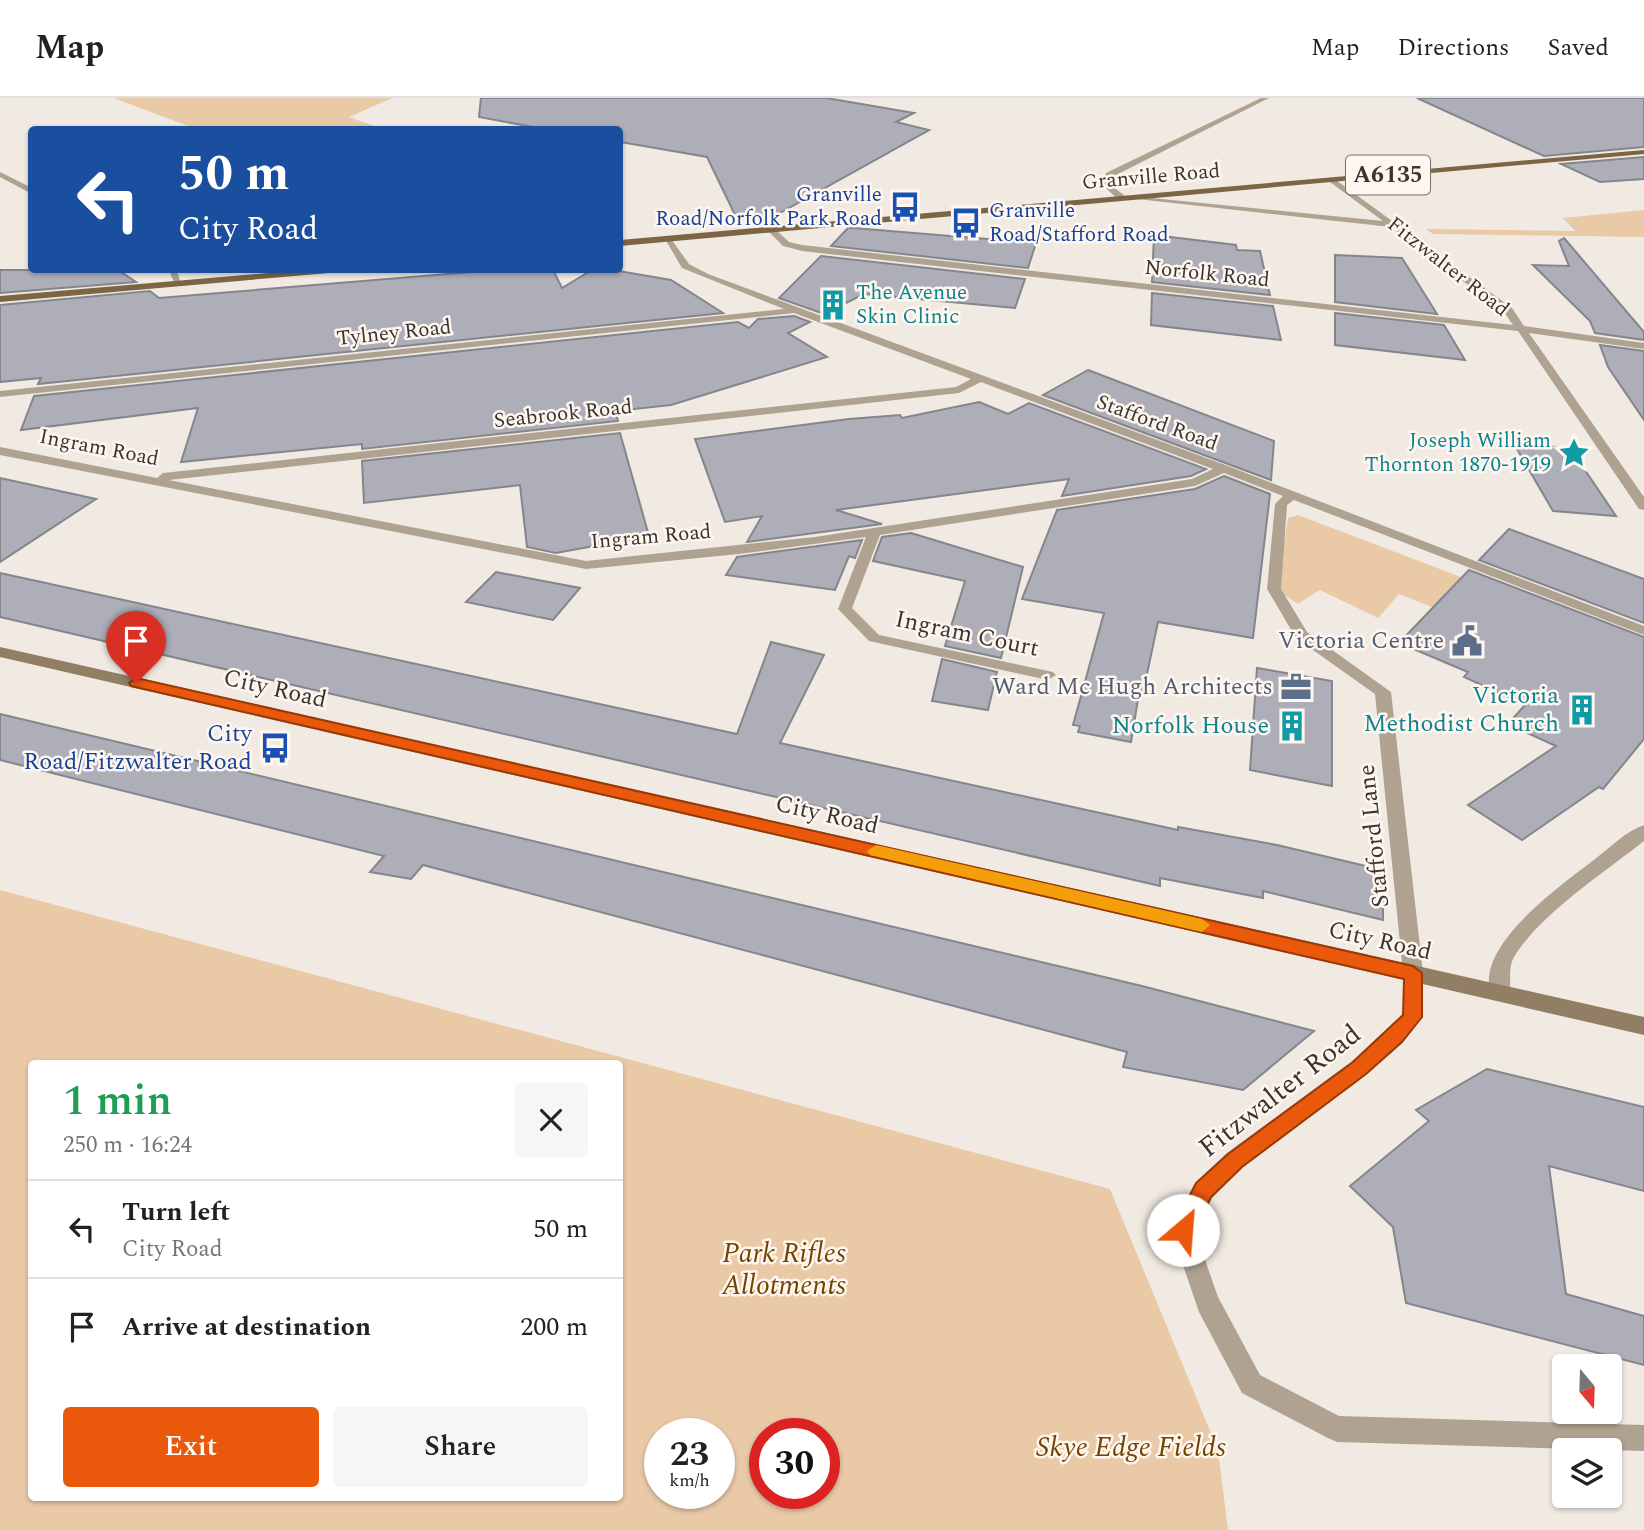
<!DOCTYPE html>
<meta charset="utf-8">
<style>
body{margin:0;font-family:Spectral,serif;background:#f6f6f6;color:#222;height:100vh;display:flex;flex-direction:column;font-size:26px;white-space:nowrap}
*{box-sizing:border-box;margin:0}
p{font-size:23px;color:#767676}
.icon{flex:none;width:38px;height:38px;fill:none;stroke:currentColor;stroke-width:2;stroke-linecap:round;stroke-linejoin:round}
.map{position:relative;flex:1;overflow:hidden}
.sheet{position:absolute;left:28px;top:962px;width:595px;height:441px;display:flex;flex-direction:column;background:#fff;border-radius:7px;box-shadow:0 2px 5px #0004}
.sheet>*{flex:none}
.guide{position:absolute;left:28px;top:28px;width:595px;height:147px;border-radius:7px;box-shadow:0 2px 5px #0004;background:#1a4fa0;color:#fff;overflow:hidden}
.needle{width:46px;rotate:161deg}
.buttons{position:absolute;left:1552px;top:1256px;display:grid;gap:14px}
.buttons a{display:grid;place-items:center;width:70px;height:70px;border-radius:7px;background:#fff;box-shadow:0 2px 5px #0004;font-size:35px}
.speed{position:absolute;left:644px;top:1320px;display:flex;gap:14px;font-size:35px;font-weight:700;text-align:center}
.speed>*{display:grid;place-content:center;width:91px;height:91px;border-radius:50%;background:#fff;box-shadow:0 2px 5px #0004;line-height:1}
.speed small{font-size:18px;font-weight:400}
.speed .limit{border:10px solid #d22;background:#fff;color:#111}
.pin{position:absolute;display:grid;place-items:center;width:60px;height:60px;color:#fff;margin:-72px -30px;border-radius:50% 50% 50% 0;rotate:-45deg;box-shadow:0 0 7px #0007}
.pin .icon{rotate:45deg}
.me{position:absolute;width:77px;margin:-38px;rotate:27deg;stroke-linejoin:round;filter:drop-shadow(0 0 5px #0008)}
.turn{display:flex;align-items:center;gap:24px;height:147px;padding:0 35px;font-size:32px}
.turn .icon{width:91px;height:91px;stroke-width:2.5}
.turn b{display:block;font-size:49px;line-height:60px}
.round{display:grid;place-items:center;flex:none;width:74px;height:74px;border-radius:7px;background:#f6f6f6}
.summary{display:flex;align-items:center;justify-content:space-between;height:119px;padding:0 35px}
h1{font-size:42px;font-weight:600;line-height:52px;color:#1e9e55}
.button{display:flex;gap:14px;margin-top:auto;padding:14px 35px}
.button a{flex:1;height:80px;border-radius:7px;background:#ea580c;color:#fff;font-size:28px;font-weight:600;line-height:80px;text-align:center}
.button a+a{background:#f6f6f6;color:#222}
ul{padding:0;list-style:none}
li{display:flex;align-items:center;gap:21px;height:98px;padding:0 35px;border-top:2px solid #e0e0e0}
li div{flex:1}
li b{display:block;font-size:26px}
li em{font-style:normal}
header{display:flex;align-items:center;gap:42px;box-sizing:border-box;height:98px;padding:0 35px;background:#fff;border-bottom:2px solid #e0e0e0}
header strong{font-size:33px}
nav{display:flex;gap:38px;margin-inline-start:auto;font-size:24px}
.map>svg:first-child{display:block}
</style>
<header>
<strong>Map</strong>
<nav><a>Map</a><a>Directions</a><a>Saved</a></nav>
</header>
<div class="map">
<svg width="1644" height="1432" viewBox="0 0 1644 1432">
<rect width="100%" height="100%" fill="#f1eae2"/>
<!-- green -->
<g fill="#eac9a7" fill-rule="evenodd">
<polygon points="114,0 392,0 349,19 383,31 196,31"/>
<polygon points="1644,112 1644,139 1433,136 1426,131 1575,133 1563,120"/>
<polygon points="1298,417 1461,479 1434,510 1399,496 1378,520 1320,492 1298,506 1277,492 1288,420"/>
<path d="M 0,792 L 1110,1091 L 1218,1352 L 1228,1432 L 0,1432 ZM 620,966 L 620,1400 L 32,1400 L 32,966 ZM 719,1335 L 719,1395 L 660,1395 L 660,1335 ZM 824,1335 L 824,1395 L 765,1395 L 765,1335 Z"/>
</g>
<!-- building -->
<g fill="#adaeb7" stroke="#84858d" stroke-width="2">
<polygon points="481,0 826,0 914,15 896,24 929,32 778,116 736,119 707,59 620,44 620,32 549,32 479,19"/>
<polygon points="1417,0 1644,0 1644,49 1544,58"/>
<polygon points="1644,59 1644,81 1600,84 1561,66"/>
<polygon points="848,130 853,130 1036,145 1028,170 831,148"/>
<polygon points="1154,137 1236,147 1237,152 1260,153 1270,197 1152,184"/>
<polygon points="1564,140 1644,234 1644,242 1595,235 1590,223 1533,167 1569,168 1559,143"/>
<polygon points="1335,157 1402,160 1437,216 1335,204"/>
<polygon points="821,158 1025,181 1015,210 864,196 824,216 779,200"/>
<polygon points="0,172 118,172 136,184 0,195"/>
<polygon points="496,172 553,172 562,190 592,172 613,172 671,182 723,215 38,286 41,280 0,284 0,207 150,193 159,200"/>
<polygon points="1152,195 1273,208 1281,242 1151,227"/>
<polygon points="1335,215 1444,227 1465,262 1335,247"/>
<polygon points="794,218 810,224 788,235 827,259 671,307 615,313 618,323 362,351 362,346 181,364 198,310 21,332 34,298 738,224 749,230 758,221"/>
<polygon points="1600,247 1644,253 1644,322 1608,269"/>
<polygon points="1088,272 1274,343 1271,382 1043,297"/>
<polygon points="979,304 1008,316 1029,305 1206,371 1191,378 1062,398 1069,381 836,412 882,426 747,444 762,418 725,424 695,341 849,321 900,317 902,320"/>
<polygon points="620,335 649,438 556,455 527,449 520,387 364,405 362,363"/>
<polygon points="1514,346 1570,350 1616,418 1553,413"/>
<polygon points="1224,378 1270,396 1253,540 1158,524 1143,595 1139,595 1131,644 1078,634 1080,628 1073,627 1104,515 1022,501 1057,412 1195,391"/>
<polygon points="0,380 96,401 0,464"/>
<polygon points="1509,431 1644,481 1644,525 1479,462"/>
<polygon points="911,435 1023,469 1001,560 945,548 965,483 873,463 882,439"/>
<polygon points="862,442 855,460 849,458 835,492 726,477 737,459"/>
<polygon points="1469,472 1644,539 1644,641 1603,691 1599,689 1522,742 1468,707 1556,648 1508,626 1525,607 1464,579 1468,574 1399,545"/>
<polygon points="496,474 580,490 553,522 466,504"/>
<polygon points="0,475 737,636 771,544 824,557 780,645 1178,732 1178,729 1277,747 1383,772 1383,822 1263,793 1263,800 1160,780 1160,788 0,519"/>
<polygon points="942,561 997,574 988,612 932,603"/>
<polygon points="1257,570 1332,583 1332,688 1250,672"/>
<polygon points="0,616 1142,888 1314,933 1243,992 1123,969 1127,954 423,767 411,781 370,774 384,758 0,662"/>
<polygon points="1487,971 1644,1009 1644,1093 1549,1068 1566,1196 1644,1218 1644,1267 1406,1205 1393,1129 1350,1088 1429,1023 1416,1012"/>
</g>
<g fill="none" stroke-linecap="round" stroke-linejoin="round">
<!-- minor -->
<g fill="#afa290" fill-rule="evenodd">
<polygon points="1261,0 1269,0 1112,79 1108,85 1125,98 1125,102 1119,102 1100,85 1106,75"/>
<polygon points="0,74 32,90 32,96 0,79"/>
<polygon points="1333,80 1512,210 1524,228 1644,245 1644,251 1529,235 1644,399 1644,412 1639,411 1518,233 802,153 783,148 767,132 774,130 789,144 802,147 1513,227 1504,214 1391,129 1128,100 1132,98 1383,123 1330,84"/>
<path d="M 669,138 L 689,166 L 708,176 L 1228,368 L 1644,528 L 1644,537 L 1294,402 L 1287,407 L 1281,491 L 1307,534 L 1391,594 L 1423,875 L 1423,919 L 1367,976 L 1243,1069 L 1212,1100 L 1195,1133 L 1218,1199 L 1260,1277 L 1339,1318 L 1644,1327 L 1644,1353 L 1337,1344 L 1328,1340 L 1242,1295 L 1199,1214 L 1171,1132 L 1196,1084 L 1227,1055 L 1351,964 L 1403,916 L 1403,875 L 1375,596 L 1296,540 L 1267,491 L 1275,406 L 1283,398 L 1224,375 L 1195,388 L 880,437 L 852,510 L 879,537 L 1053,574 L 1056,577 L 1048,582 L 869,543 L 838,511 L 866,439 L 739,456 L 586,471 L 0,357 L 0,349 L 157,380 L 163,375 L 956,289 L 971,281 L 794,215 L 0,299 L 0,293 L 784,211 L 682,170 L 665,141 ZM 981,284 L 1213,371 L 1192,381 L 815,439 L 586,463 L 169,382 L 959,295 Z"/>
<polygon points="169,172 177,172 181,187 175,187"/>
<path d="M 1644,727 L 1644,743 C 1605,774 1540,816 1514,859 C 1506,873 1514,888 1507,901 L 1500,903 L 1493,901 C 1468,851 1562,787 1595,761 C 1610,750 1627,732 1644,727 Z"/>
</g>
<!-- secondary -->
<polygon fill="#917e64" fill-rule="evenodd" points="0,549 1644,919 1644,937 0,559"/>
<!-- primary -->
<g fill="#7c6544" fill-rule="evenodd">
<polygon points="1644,52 1644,56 620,148 620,142"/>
<polygon points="303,172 334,172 329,175 0,204 0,198"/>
</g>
</g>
<!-- route -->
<polygon fill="#ea580c" stroke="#983908" stroke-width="2" points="136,580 1413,868 1422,875 1422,919 1402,944 1366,976 1242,1069 1211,1099 1191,1140 1183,1143 1175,1140 1172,1132 1196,1085 1228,1056 1353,964 1403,917 1404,881 131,588 129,585"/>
<!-- slow -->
<polygon fill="#f59e0b" points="876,747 1202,821 1210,827 1202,834 870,757 867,753"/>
<!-- icons -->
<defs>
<g id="bus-bare" transform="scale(2.415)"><path d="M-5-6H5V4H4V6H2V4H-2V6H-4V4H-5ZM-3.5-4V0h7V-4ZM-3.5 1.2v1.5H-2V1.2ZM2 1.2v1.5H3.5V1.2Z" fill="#1a4fb4" stroke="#fff7ef" stroke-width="2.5" paint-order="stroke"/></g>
<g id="building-bare" transform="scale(2.415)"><path d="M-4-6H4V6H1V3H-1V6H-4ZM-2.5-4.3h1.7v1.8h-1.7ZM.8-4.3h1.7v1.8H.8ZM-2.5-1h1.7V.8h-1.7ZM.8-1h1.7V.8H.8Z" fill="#0f9aa8" stroke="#fff7ef" stroke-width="2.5" paint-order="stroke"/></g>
<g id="sight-bare" transform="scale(2.415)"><path d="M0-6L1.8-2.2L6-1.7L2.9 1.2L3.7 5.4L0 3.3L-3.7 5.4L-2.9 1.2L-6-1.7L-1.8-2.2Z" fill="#0f9aa8" stroke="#fff7ef" stroke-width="2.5" paint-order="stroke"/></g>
<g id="civic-bare" transform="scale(2.415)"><path d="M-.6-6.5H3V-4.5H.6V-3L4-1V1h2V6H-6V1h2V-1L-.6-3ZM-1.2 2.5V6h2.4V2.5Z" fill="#5c6f8a" stroke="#fff7ef" stroke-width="2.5" paint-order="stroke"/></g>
<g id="office-bare" transform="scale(2.415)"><path d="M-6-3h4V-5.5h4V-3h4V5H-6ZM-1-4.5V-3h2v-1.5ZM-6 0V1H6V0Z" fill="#5c6f8a" stroke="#fff7ef" stroke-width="2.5" paint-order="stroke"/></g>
</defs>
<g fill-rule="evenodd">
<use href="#bus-bare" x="905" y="109"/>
<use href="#bus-bare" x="966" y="125"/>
<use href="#building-bare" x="833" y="207"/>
<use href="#sight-bare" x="1574" y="355"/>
<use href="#civic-bare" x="1467" y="543"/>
<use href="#office-bare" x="1296" y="589"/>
<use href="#building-bare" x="1582" y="612"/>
<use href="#building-bare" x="1292" y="628"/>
<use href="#bus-bare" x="275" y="650"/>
</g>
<g text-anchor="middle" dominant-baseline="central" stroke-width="5" stroke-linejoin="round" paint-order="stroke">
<!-- far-street labels -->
<g font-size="21" fill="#383532" stroke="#fff7ef">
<text transform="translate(1151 79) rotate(-5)">Granville Road</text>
<text transform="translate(1448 169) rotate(38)">Fitzwalter Road</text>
<text transform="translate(1207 176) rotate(6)">Norfolk Road</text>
<text transform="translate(394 235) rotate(-6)">Tylney Road</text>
<text transform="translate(563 316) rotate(-6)">Seabrook Road</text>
<text transform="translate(1157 325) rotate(20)">Stafford Road</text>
<text transform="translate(99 350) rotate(11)">Ingram Road</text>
<text transform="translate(651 439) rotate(-5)">Ingram Road</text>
</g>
<!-- far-transit labels -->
<g font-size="21" fill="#164399" stroke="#fff7ef" text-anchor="end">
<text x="882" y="97">Granville<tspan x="882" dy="24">Road/Norfolk Park Road</tspan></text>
<text x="989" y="113" text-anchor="start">Granville<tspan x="989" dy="24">Road/Stafford Road</tspan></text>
</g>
<!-- far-culture labels -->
<g font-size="21" fill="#0d838f" stroke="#fff7ef" text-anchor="start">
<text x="856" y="195">The Avenue<tspan x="856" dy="24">Skin Clinic</tspan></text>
<text x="1551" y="343" text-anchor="end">Joseph William<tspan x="1551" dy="24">Thornton 1870-1919</tspan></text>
</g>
<!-- shield labels -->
<rect fill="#fff7ef" stroke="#746f6b" stroke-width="2" x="1346" y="57.5" width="84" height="39" rx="5"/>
<g font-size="23" font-weight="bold" fill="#383532">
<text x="1388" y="77">A6135</text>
</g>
<!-- street labels -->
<g font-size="24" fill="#383532" stroke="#fff7ef">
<text transform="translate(967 536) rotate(12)">Ingram Court</text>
<text transform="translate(275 591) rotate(13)">City Road</text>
<text transform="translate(827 717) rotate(13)">City Road</text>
<text transform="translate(1374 738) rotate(-96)">Stafford Lane</text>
<text transform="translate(1380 843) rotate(13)">City Road</text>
</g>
<!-- service labels -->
<g font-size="24" fill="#4e5e75" stroke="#fff7ef" text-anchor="end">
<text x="1444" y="543">Victoria Centre</text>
<text x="1273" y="589">Ward Mc Hugh Architects</text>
</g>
<!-- culture labels -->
<g font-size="24" fill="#0d838f" stroke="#fff7ef" text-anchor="end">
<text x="1559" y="598">Victoria<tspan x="1559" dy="28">Methodist Church</tspan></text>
<text x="1269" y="628">Norfolk House</text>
</g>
<!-- transit labels -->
<g font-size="24" fill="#164399" stroke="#fff7ef" text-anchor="end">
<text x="252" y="636">City<tspan x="252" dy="28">Road/Fitzwalter Road</tspan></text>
</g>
<!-- near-street labels -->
<g font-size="28" fill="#383532" stroke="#fff7ef">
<text transform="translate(1280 993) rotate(-38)">Fitzwalter Road</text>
</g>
<!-- near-park labels -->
<g font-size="28" font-style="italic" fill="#724400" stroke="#fff7ef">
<text x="784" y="1155">Park Rifles<tspan x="784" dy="32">Allotments</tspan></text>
<text x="1131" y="1349">Skye Edge Fields</text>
</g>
</g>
</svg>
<div class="buttons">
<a><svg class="needle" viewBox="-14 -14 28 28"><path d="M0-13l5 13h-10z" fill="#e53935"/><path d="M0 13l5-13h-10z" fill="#767676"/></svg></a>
<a><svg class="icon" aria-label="layers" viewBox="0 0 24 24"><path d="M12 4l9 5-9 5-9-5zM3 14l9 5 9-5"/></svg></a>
</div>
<div class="speed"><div>23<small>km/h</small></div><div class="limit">30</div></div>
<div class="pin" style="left:136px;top:585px;background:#d93025"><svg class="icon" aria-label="arrive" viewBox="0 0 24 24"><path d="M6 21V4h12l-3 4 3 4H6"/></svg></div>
<svg class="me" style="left:1183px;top:1132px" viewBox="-20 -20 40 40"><circle r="19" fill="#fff"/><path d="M0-13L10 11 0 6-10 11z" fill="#ea580c"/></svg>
<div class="guide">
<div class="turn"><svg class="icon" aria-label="left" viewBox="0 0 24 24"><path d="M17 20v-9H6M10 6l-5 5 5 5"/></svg><div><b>50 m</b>City Road</div></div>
</div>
<section class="sheet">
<div class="summary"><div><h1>1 min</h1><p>250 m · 16:24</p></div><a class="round"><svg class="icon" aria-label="close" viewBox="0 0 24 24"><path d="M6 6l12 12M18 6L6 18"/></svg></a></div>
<ul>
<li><svg class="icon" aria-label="left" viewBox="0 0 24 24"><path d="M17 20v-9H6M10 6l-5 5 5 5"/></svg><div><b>Turn left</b><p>City Road</p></div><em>50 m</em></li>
<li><svg class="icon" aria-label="arrive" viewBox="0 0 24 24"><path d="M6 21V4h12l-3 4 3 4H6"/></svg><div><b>Arrive at destination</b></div><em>200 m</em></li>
</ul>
<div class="button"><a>Exit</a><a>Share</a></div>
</section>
</div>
